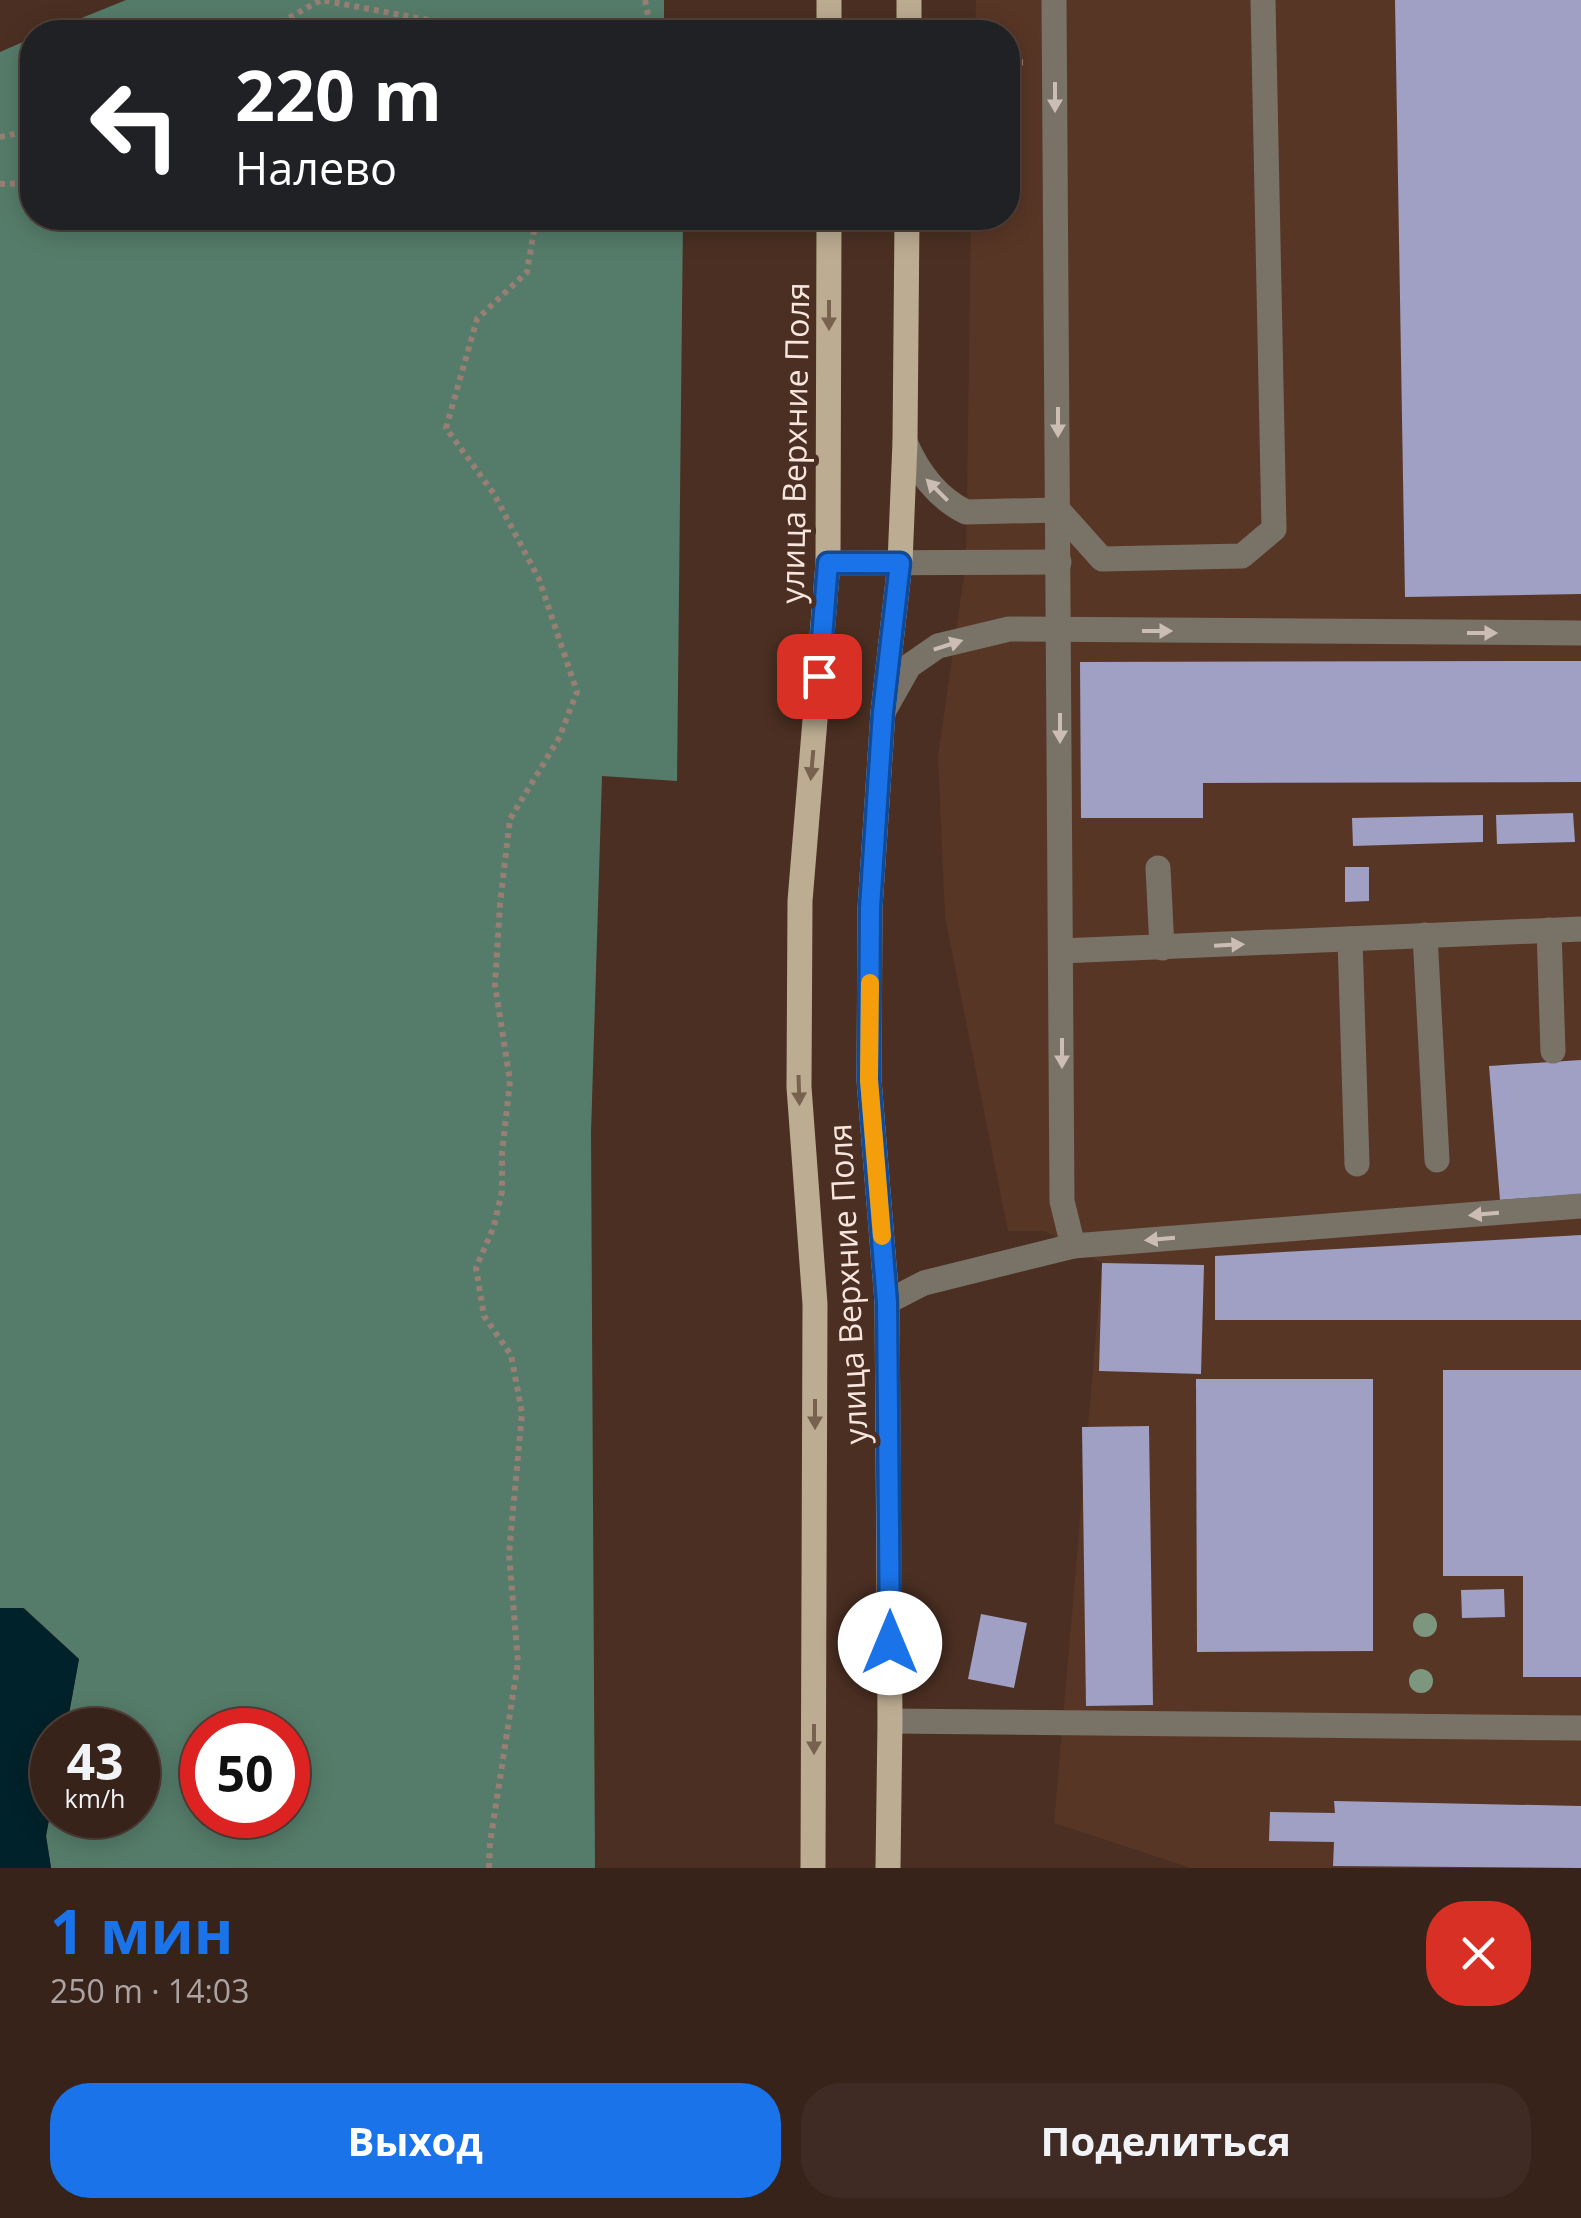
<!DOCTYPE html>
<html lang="ru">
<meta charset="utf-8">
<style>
body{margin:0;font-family:"Open Sans",sans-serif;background:#3f2b23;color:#f1f3f6;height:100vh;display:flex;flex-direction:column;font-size:38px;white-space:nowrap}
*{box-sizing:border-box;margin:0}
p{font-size:32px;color:#aba4a2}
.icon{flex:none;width:55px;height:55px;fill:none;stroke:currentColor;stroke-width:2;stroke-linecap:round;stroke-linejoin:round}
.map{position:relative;height:1868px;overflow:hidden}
.side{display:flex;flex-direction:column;background:#38231a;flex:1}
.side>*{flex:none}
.top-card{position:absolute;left:20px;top:20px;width:1000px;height:210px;border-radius:40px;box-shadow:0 5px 25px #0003,0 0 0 2px #524039;background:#202124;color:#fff;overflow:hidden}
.speed{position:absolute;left:30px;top:1708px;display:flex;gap:20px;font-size:50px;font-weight:700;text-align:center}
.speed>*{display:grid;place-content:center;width:130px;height:130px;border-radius:50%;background:#38231a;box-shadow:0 5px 25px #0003,0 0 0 2px #524039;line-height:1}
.speed small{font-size:25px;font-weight:400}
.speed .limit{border:15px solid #d22;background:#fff;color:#111}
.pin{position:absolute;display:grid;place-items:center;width:85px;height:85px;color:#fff;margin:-42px;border-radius:20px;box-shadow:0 5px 15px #0006}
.me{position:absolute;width:110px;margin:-55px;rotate:0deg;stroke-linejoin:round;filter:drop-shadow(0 0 8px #0008)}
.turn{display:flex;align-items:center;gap:35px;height:210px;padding:0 50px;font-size:45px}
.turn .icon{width:130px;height:130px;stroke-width:2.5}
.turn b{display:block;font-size:70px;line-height:85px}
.round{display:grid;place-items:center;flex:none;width:105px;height:105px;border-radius:40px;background:#3f2b23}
.overview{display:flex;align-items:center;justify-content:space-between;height:170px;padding:0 50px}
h1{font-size:60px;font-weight:700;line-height:75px;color:#1a73e8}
.action{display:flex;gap:20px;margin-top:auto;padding:20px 50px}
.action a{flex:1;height:115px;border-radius:40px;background:#1a73e8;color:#fff;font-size:40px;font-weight:700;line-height:115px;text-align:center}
.action a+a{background:#3f2b23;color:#f1f3f6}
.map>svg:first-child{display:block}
</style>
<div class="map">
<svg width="1581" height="1868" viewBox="0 0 1581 1868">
<rect width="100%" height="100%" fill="#4b2f22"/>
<!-- built -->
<polygon fill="#583626" points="976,0 1581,0 1581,1868 1191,1868 1054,1823 1102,1263 1045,1231 1008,1231 945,917 938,756 966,562 971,218 1008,218 1008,32 975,32"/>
<!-- forest -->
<g fill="#557c6a" fill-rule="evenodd">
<polygon points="126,0 664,0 664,32 47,32"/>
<path d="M 32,38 L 32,218 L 683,218 L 677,781 L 602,776 L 591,1133 L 595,1868 L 51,1868 L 46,1836 L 52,1803 L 52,1815 L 138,1815 L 138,1730 L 66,1730 L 79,1659 L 24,1608 L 0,1608 L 0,52 ZM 202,1730 L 288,1730 L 288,1815 L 202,1815 Z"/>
</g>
<!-- water -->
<polygon fill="#00222a" points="0,1608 23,1608 79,1659 66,1730 52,1730 52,1803 46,1836 51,1868 0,1868"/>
<!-- building -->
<g fill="#a09fc4">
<polygon points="1395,0 1581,0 1581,594 1405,597"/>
<polygon points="1581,661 1581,782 1203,783 1203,818 1081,818 1080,662"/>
<polygon points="1573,813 1575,842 1497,844 1496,815"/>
<polygon points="1483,815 1483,842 1353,846 1352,818"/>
<polygon points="1345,867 1369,867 1369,901 1345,902"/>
<polygon points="1581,1060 1581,1194 1500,1200 1489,1066"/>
<polygon points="1581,1235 1581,1320 1215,1320 1215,1256"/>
<polygon points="1102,1263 1204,1265 1201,1374 1099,1371"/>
<polygon points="1443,1370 1581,1370 1581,1677 1523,1677 1523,1576 1443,1576"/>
<polygon points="1196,1379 1373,1379 1373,1651 1197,1652"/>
<polygon points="1149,1426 1153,1705 1086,1706 1082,1427"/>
<polygon points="1504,1589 1505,1617 1462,1618 1461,1590"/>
<polygon points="981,1614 1027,1623 1014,1688 968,1679"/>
<polygon points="1334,1801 1581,1806 1581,1868 1333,1866 1334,1842 1269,1841 1270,1812 1335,1813"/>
</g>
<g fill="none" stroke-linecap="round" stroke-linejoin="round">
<!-- path -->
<g stroke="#977f74" stroke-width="6" stroke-dasharray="5 5" stroke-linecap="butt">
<polyline points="645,0 651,32"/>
<polyline points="263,32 321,0 428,20 518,32"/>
<polyline points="1008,63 1026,62"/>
<polyline points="0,137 32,130"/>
<polyline points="0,184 32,183"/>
<polyline points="489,1868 490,1843 518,1662 509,1554 522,1413 511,1355 484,1316 476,1268 494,1226 502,1191 502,1153 510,1081 495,985 500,904 510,819 559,738 577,692 539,579 494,494 446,428 477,319 527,272 536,218"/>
</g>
<!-- minor -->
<g stroke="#797266" stroke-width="25">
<polyline points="1054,0 1062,1201 1073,1246"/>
<path d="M 905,442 C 917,470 937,498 966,512 L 1058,510 L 1102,559 L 1242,556 L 1274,529 L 1263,0"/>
<polyline points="828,563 1059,562"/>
<polyline points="883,712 909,666 938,646 1009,629 1581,633"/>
<polyline points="1158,868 1162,948"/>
<polyline points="1549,930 1553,1051"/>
<polyline points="1425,935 1437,1160"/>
<polyline points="1350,939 1357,1164"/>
<polyline points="1061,951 1581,929"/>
<polyline points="887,1302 924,1283 1073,1246 1581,1206"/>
<polyline points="890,1721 1581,1728"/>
</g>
<!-- major -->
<g stroke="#bbac92" stroke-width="25">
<polyline points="829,32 829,0"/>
<polyline points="909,32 909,0"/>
<polyline points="813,1868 815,1304 799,1087 800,901 828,563 829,218"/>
<polyline points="888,1868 890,1721 887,1302 869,1080 870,908 883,712 900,563 905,442 907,218"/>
</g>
</g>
<!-- trees -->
<g fill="#7d977f">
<circle cx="1425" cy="1625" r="12"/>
<circle cx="1421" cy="1681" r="12"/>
</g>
<!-- one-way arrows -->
<defs><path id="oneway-solid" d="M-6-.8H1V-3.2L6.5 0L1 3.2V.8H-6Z" transform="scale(2.5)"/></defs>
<g fill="#ccbdb4">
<use href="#oneway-solid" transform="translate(1055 97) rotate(90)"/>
<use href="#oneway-solid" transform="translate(1058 422) rotate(90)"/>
<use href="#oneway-solid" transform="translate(937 490) rotate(-135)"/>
<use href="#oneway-solid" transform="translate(1157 631)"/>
<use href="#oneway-solid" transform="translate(1482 633)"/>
<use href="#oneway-solid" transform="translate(948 645) rotate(-18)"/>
<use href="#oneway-solid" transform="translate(1060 728) rotate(90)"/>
<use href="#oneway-solid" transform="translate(1229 945) rotate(-3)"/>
<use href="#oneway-solid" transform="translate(1062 1053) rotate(90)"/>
<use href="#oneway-solid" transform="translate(1484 1214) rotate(175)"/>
<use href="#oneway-solid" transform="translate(1160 1239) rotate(175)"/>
</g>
<g fill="#78614f">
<use href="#oneway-solid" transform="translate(829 315) rotate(90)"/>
<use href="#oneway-solid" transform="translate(812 765) rotate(95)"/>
<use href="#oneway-solid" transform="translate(799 1090) rotate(88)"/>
<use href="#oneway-solid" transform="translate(815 1414) rotate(90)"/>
<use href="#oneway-solid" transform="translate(814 1739) rotate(90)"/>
</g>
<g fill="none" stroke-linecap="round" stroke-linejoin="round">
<!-- route casing -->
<g stroke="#114b97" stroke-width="25">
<polyline id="route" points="819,676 828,563 900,563 883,712 870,908 869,1080 887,1302 890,1643"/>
</g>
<!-- route -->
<use href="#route" stroke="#1a73e8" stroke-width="18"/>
<!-- slow -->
<polyline stroke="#f59e0b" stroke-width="18" points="870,983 869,1080 882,1236"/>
</g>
<g text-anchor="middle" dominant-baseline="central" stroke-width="10" stroke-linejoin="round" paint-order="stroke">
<!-- street labels -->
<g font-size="32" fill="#f8e6de" stroke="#4b2f22">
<text transform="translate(794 443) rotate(-89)">улица Верхние Поля</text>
<text transform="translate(847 1284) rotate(-93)">улица Верхние Поля</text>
</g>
</g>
</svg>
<div class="speed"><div>43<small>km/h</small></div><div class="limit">50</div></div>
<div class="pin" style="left:819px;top:676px;background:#d93025"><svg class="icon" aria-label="arrive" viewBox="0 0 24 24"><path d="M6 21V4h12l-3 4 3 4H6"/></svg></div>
<svg class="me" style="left:890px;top:1643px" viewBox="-20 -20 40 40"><circle r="19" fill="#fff"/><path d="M0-13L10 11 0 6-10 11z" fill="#1a73e8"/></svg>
<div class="top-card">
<div class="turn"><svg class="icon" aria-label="left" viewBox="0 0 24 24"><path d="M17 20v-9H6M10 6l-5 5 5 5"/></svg><div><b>220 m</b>Налево</div></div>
</div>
</div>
<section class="side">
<div class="overview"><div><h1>1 мин</h1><p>250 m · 14:03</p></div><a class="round" style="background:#d93025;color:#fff"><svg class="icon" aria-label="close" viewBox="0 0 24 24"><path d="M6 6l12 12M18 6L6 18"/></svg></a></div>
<div class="action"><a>Выход</a><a>Поделиться</a></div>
</section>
